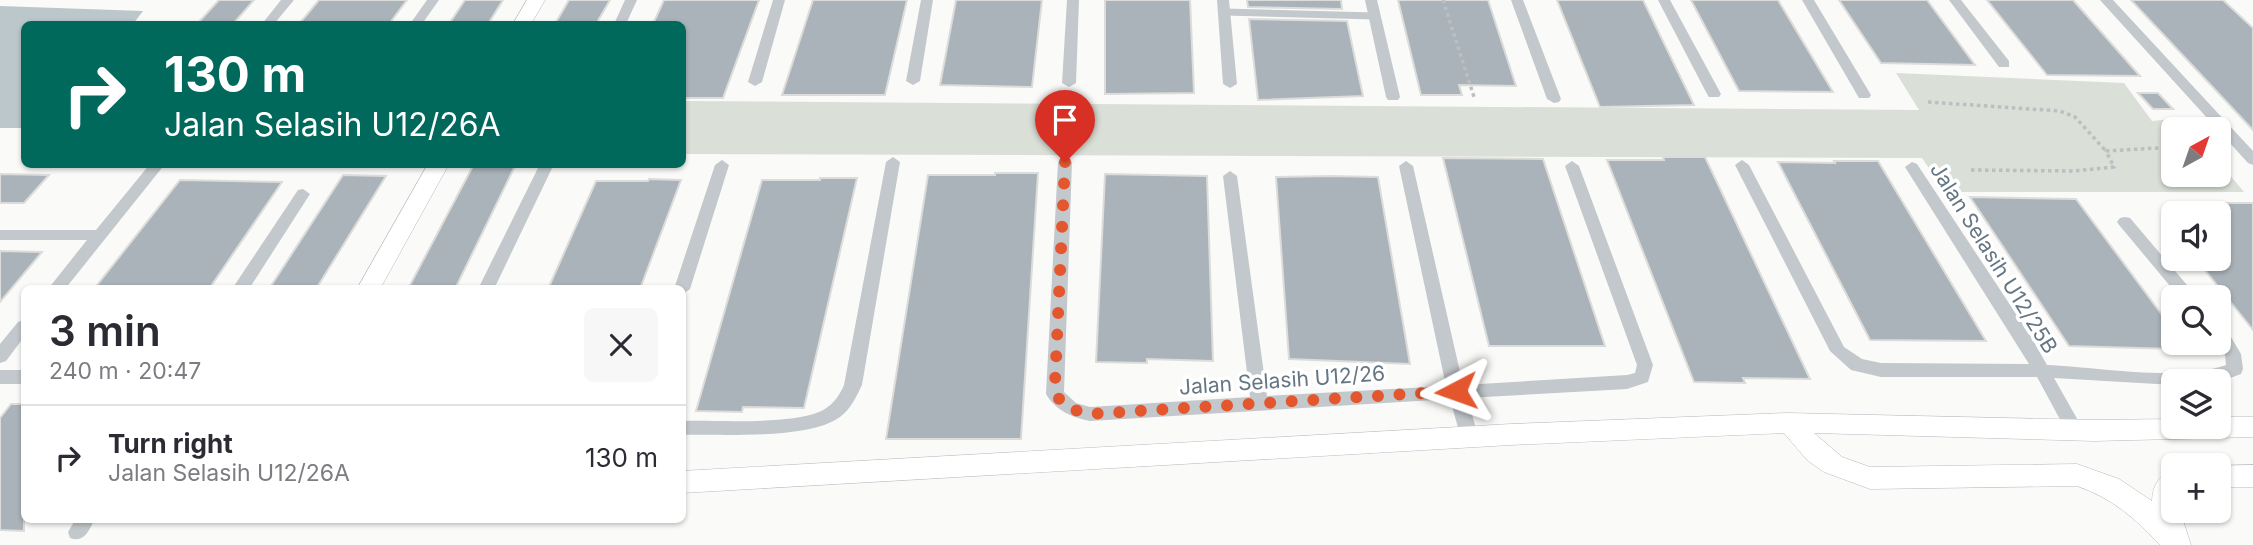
<!DOCTYPE html>
<meta charset="utf-8">
<style>
body{margin:0;font-family:Inter,sans-serif;background:#f7f7f7;color:#2b2b33;height:100vh;display:flex;flex-direction:column;font-size:26px;white-space:nowrap}
*{box-sizing:border-box;margin:0}
p{font-size:23px;color:#7c7c81}
.icon{flex:none;width:38px;height:38px;fill:none;stroke:currentColor;stroke-width:2;stroke-linecap:round;stroke-linejoin:round}
.map{position:relative;flex:1;overflow:hidden}
.details{position:absolute;left:21px;top:285px;width:665px;height:238px;display:flex;flex-direction:column;background:#fff;border-radius:10px;box-shadow:0 2px 5px #0004}
.details>*{flex:none}
.banner{position:absolute;left:21px;top:21px;width:665px;height:147px;border-radius:10px;box-shadow:0 2px 5px #0004;background:#00695c;color:#fff;overflow:hidden}
.needle{width:46px;rotate:40deg}
.controls{position:absolute;left:2161px;top:117px;display:grid;gap:14px}
.controls a{display:grid;place-items:center;width:70px;height:70px;border-radius:10px;background:#fff;box-shadow:0 2px 5px #0004;font-size:35px}
.pin{position:absolute;display:grid;place-items:center;width:60px;height:60px;color:#fff;margin:-72px -30px;border-radius:50% 50% 50% 0;rotate:-45deg;box-shadow:0 0 7px #0007}
.pin .icon{rotate:45deg}
.me{position:absolute;width:77px;margin:-38px;rotate:266deg;stroke-linejoin:round;filter:drop-shadow(0 0 5px #0008)}
.turn{display:flex;align-items:center;gap:24px;height:147px;padding:0 28px;font-size:32px}
.turn .icon{width:91px;height:91px;stroke-width:2.5}
.turn b{display:block;font-size:49px;line-height:60px}
.round{display:grid;place-items:center;flex:none;width:74px;height:74px;border-radius:10px;background:#f7f7f7}
.headline{display:flex;align-items:center;justify-content:space-between;height:119px;padding:0 28px}
h1{font-size:42px;font-weight:600;line-height:52px}
ul{padding:0;list-style:none}
li{display:flex;align-items:center;gap:21px;height:105px;padding:0 28px;border-top:2px solid #e1e1e2}
li div{flex:1}
li b{display:block;font-size:26px}
li em{font-style:normal}
.map>svg:first-child{display:block}
</style>
<div class="map">
<svg width="2253" height="545" viewBox="0 0 2253 545">
<rect width="100%" height="100%" fill="#fafaf8"/>
<!-- green -->
<polygon fill="#dadfd7" points="1896,73 2124,83 2152,121 2182,118 2192,129 2174,130 2174,175 2219,175 2219,162 2244,192 1945,192 1922,158 683,154 683,101 1919,110"/>
<!-- water -->
<polygon fill="#bbc7cb" points="0,6 143,11 133,24 24,24 24,128 0,128"/>
<!-- building -->
<g fill="#aab3b9" stroke="#dcdcda" stroke-width="2">
<polygon points="219,0 254,0 233,24 197,24"/>
<polygon points="319,0 407,0 389,24 299,24"/>
<polygon points="465,0 503,0 488,24 449,24"/>
<polygon points="569,0 610,0 596,24 555,24"/>
<polygon points="664,0 759,0 723,98 682,98 682,24 653,24"/>
<polygon points="813,0 907,0 885,95 782,95"/>
<polygon points="956,0 1042,0 1032,87 940,85"/>
<polygon points="1105,0 1190,0 1194,93 1105,94"/>
<polygon points="1247,0 1341,0 1342,9 1248,7"/>
<polygon points="1398,0 1488,0 1516,86 1459,85 1462,95 1421,95"/>
<polygon points="1557,0 1643,0 1694,105 1600,107"/>
<polygon points="1691,0 1778,0 1833,92 1739,91"/>
<polygon points="1839,0 1927,0 1975,65 1881,63"/>
<polygon points="1987,0 2073,0 2140,76 2047,75"/>
<polygon points="2131,0 2223,0 2253,28 2253,130"/>
<polygon points="1249,19 1347,21 1363,96 1258,100"/>
<polygon points="2138,93 2158,93 2173,109 2153,109"/>
<polygon points="1663,157 1705,157 1810,379 1743,378 1745,383 1694,382 1607,160 1664,160"/>
<polygon points="1443,158 1543,159 1605,346 1489,346"/>
<polygon points="1834,161 1878,161 1986,341 1870,340 1778,162 1835,163"/>
<polygon points="474,164 516,164 455,289 408,289"/>
<polygon points="995,173 1038,173 1021,439 886,439 928,175 995,175"/>
<polygon points="0,174 49,175 24,203 0,203"/>
<polygon points="1105,174 1207,176 1213,361 1147,359 1147,363 1096,362"/>
<polygon points="343,175 386,176 316,289 269,289"/>
<polygon points="1332,176 1378,177 1410,364 1289,359 1276,177"/>
<polygon points="820,178 857,178 804,408 743,407 742,412 696,411 762,180 820,180"/>
<polygon points="649,179 681,180 640,289 548,289 596,181 648,181"/>
<polygon points="180,180 282,182 209,289 94,289"/>
<polygon points="1970,197 2076,199 2174,331 2174,349 2069,346"/>
<polygon points="2219,203 2253,203 2253,330 2196,259 2219,259"/>
<polygon points="0,251 42,252 0,302"/>
<polygon points="11,404 24,404 24,531 0,530 0,418"/>
</g>
<g fill="none" stroke-linecap="round" stroke-linejoin="round">
<!-- secondary casing -->
<g stroke="#b3babf" stroke-width="1">
<g id="secondary">
<polygon points="527,0 545,0 531,24 513,24"/>
<polygon points="428,164 449,164 380,289 357,289"/>
<path d="M 1787,413 L 2094,420 L 2174,419 L 2174,427 L 2219,427 L 2219,417 L 2253,417 L 2253,437 L 2094,441 L 1814,433 L 1842,457 L 1870,467 L 2077,464 L 2119,479 L 2152,501 C 2153,485 2158,476 2174,470 L 2174,511 L 2180,511 L 2191,545 L 2160,545 C 2135,518 2112,498 2077,486 L 1870,489 L 1824,472 L 1807,460 L 1784,433 L 1511,445 L 682,493 L 682,471 L 1511,424 Z"/>
<polygon points="2253,465 2253,487 2219,487 2217,466"/>
</g>
</g>
<!-- path -->
<g stroke="#bbbfc2" stroke-width="3.5" stroke-dasharray="3.5 3.5" stroke-linecap="butt">
<polyline points="1443,0 1475,100"/>
<polyline points="1928,102 2060,111 2075,117 2105,150"/>
<polyline points="1971,170 2074,171 2114,167 2106,151 2174,147"/>
</g>
<!-- lane -->
<polyline stroke="#c3c8cc" stroke-width="7" points="1224,12 1375,16"/>
<!-- street -->
<g fill="#c3c8cc" fill-rule="evenodd">
<polygon points="281,0 294,0 274,24 262,24"/>
<polygon points="427,0 439,0 422,24 410,24"/>
<polygon points="625,0 637,0 626,24 614,24"/>
<polygon points="773,0 785,0 762,82 755,86 748,82"/>
<polygon points="921,0 933,0 920,81 913,85 906,81"/>
<polygon points="1067,0 1079,0 1076,83 1069,87 1062,83"/>
<polygon points="1217,0 1229,0 1237,84 1230,88 1223,84"/>
<polygon points="1365,0 1377,0 1400,97 1398,100 1388,100 1386,97"/>
<polygon points="1511,0 1523,0 1561,99 1559,102 1554,103 1547,99"/>
<polygon points="1658,0 1670,0 1721,94 1719,97 1709,97 1707,94"/>
<polygon points="1802,0 1814,0 1871,95 1869,98 1859,98"/>
<polygon points="1949,0 1961,0 2009,61 2009,67 1999,67"/>
<polygon points="2100,0 2113,0 2253,151 2253,165 2248,163"/>
<path d="M 893,157 L 900,162 L 862,385 C 856,397 851,409 840,417 C 809,440 722,434 682,435 L 682,421 C 719,420 786,425 819,412 C 831,407 839,397 844,385 L 886,162 Z"/>
<path d="M 1065,157 L 1072,162 L 1064,392 L 1076,403 L 1090,407 L 1250,397 L 1223,176 L 1230,171 L 1237,176 L 1267,396 L 1446,386 L 1399,166 L 1406,161 L 1413,166 L 1463,385 L 1627,375 L 1635,373 L 1637,365 L 1565,166 L 1572,161 L 1579,166 L 1653,365 L 1648,382 L 1627,389 L 1467,398 L 1479,438 L 1476,443 L 1470,445 L 1464,443 L 1461,438 L 1450,399 L 1090,421 C 1072,417 1056,411 1046,394 L 1058,162 Z"/>
<polygon points="722,160 729,165 690,289 682,295 682,289 674,289 715,165"/>
<path d="M 1742,160 L 1749,165 L 1844,347 L 1862,359 L 1881,363 L 2029,364 L 1905,167 L 1912,162 L 1917,164 L 2030,335 L 2047,365 C 2097,367 2180,382 2226,365 L 2225,355 L 2218,343 L 2219,325 L 2225,327 L 2241,354 L 2243,369 L 2241,374 L 2219,382 L 2174,382 L 2174,385 L 2054,378 L 2084,431 L 2081,436 L 2075,438 L 2069,436 L 2037,377 L 1881,377 L 1851,370 L 1830,351 L 1735,165 Z"/>
<polygon points="150,164 165,164 65,289 48,289 87,240 0,240 0,230 96,230"/>
<polygon points="540,164 554,164 494,289 478,289"/>
<polygon points="303,189 310,194 249,289 232,289 298,190"/>
<polygon points="2125,217 2130,218 2198,298 2180,298 2120,226 2117,222 2120,218"/>
<polygon points="24,320 24,337 6,361 0,363 0,344 18,322"/>
<rect x="0" y="370" width="24" height="14"/>
<path d="M 75,520 L 94,520 C 89,531 84,543 70,538 L 68,532 Z"/>
</g>
<!-- secondary -->
<use href="#secondary" fill="#fff" fill-rule="evenodd"/>
</g>
<g fill="none" stroke-linecap="round" stroke-linejoin="round">
<!-- route -->
<path stroke="#e4572e" stroke-width="12" stroke-dasharray="0 21.6" d="M 1065,162 L 1055,383 C 1055,405 1071,410 1090,414 L 1456,391"/>
</g>
<g text-anchor="middle" dominant-baseline="central" stroke-width="7" stroke-linejoin="round" paint-order="stroke">
<!-- street labels -->
<g font-size="21" fill="#657683" stroke="#fff">
<text transform="translate(1994 258) rotate(58)">Jalan Selasih U12/25B</text>
<text transform="translate(1282 380) rotate(-4)">Jalan Selasih U12/26</text>
</g>
</g>
</svg>
<div class="controls">
<a><svg class="needle" viewBox="-14 -14 28 28"><path d="M0-13l5 13h-10z" fill="#e53935"/><path d="M0 13l5-13h-10z" fill="#7c7c81"/></svg></a>
<a><svg class="icon" aria-label="sound" viewBox="0 0 24 24"><path d="M4 9h4l5-4v14l-5-4H4zM17 9q2 3 0 6"/></svg></a>
<a><svg class="icon" aria-label="search" viewBox="0 0 24 24"><circle cx="10" cy="10" r="6"/><path d="M15 15l6 6"/></svg></a>
<a><svg class="icon" aria-label="layers" viewBox="0 0 24 24"><path d="M12 4l9 5-9 5-9-5zM3 14l9 5 9-5"/></svg></a>
<a>+</a>
</div>
<div class="pin" style="left:1065px;top:162px;background:#d93025"><svg class="icon" aria-label="arrive" viewBox="0 0 24 24"><path d="M6 21V4h12l-3 4 3 4H6"/></svg></div>
<svg class="me" style="left:1456px;top:391px" viewBox="-20 -20 40 40"><path d="M0-17L14 15 0 8-14 15z" fill="#e4572e" stroke="#fff" stroke-width="4"/></svg>
<div class="banner">
<div class="turn"><svg class="icon" aria-label="right" viewBox="0 0 24 24"><path d="M7 20v-9h11M14 6l5 5-5 5"/></svg><div><b>130 m</b>Jalan Selasih U12/26A</div></div>
</div>
<section class="details">
<div class="headline"><div><h1>3 min</h1><p>240 m · 20:47</p></div><a class="round"><svg class="icon" aria-label="close" viewBox="0 0 24 24"><path d="M6 6l12 12M18 6L6 18"/></svg></a></div>
<ul>
<li><svg class="icon" aria-label="right" viewBox="0 0 24 24"><path d="M7 20v-9h11M14 6l5 5-5 5"/></svg><div><b>Turn right</b><p>Jalan Selasih U12/26A</p></div><em>130 m</em></li>
</ul>
</section>
</div>
